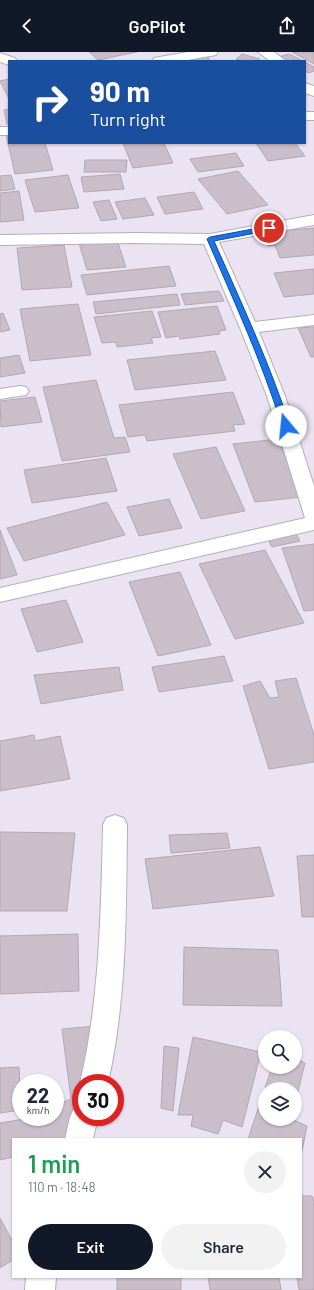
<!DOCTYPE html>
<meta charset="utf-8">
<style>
body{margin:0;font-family:Barlow,sans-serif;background:#f2f2f3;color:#1f2937;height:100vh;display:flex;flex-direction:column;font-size:15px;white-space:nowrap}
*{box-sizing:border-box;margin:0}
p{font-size:13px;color:#747a83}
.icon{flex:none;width:22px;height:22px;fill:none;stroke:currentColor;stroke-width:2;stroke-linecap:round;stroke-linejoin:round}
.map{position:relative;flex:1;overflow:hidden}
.panel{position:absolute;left:12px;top:1086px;width:290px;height:140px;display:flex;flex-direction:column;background:#fff;border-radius:0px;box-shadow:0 1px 3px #0004}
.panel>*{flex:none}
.banner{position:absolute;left:8px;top:8px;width:298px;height:84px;border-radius:0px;box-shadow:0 1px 3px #0004;background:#1a4fa0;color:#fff;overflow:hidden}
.fabs{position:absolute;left:258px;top:978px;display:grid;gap:8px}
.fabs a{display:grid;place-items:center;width:44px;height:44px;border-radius:50%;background:#fff;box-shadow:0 1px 3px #0004;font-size:20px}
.speed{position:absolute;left:12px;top:1022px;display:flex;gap:8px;font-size:20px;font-weight:700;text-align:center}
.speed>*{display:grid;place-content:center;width:52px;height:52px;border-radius:50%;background:#fff;box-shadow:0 1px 3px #0004;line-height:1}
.speed small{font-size:10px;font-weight:400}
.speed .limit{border:6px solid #d22;background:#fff;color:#111}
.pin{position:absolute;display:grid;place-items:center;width:34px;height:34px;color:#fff;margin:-17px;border:2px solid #fff;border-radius:50%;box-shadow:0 1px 4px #0007}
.me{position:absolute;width:44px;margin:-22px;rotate:343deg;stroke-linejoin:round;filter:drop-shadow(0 0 3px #0008)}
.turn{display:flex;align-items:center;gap:14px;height:84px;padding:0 16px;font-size:18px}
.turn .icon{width:52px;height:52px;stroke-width:2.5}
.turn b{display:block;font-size:28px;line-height:34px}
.round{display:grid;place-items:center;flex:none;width:42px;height:42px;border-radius:21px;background:#f2f2f3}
.summary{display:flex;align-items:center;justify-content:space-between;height:68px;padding:0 16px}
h1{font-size:24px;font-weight:600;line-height:30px;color:#1e9e55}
.action{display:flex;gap:8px;margin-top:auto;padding:8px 16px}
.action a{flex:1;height:46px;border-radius:24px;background:#111827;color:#fff;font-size:16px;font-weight:600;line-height:46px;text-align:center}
.action a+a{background:#f2f2f3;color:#1f2937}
header{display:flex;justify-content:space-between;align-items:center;height:52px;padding:0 16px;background:#111827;color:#fff;font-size:18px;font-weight:600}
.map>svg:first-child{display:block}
</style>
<header><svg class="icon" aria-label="back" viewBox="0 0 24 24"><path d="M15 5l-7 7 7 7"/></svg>GoPilot<svg class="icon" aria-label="share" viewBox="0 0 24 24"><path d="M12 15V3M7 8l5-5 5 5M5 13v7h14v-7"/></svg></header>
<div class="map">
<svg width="314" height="1238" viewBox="0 0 314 1238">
<rect width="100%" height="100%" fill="#ece3f2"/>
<!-- building -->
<g fill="#cabecb" stroke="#b3a7b3">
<polygon points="89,0 137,0 98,8"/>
<polygon points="292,0 314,0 314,12"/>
<polygon points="242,2 260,7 258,9 245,9 236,7"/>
<polygon points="289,2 303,9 287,9 279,5"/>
<polygon points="207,3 210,9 169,9"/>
<polygon points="305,10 314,15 314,19 309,21 305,19"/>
<polygon points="9,27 9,47 0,29"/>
<polygon points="9,57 9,72 7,72 4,58"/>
<polygon points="6,83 9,83 9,91 45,91 53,118 15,122"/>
<polygon points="123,91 164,91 173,111 133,116"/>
<polygon points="256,91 295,91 305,104 268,109"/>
<polygon points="236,101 244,114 198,120 190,107"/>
<polygon points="85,108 127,108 126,120 84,120"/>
<polygon points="238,119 268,153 227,162 198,127"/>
<polygon points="120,122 124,137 84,140 81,125"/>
<polygon points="11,123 15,137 0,139 0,124"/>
<polygon points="68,123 79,156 35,160 25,128"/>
<polygon points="19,139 24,168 0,170 0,141"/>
<polygon points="194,140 203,157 165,162 157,145"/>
<polygon points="145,146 154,163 123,167 115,150"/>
<polygon points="109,148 117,167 101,169 93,150"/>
<polygon points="314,176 314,203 280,206 275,193 269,194 266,185 271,184 270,180"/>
<polygon points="117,188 126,215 87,218 79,191"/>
<polygon points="64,193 72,235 22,238 17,196"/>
<polygon points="169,214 176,234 87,243 81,223"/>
<polygon points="314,217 314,242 284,245 274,221"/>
<polygon points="219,239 224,249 185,253 181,242"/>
<polygon points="177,242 180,253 96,262 93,250"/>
<polygon points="78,252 91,303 30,309 20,257"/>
<polygon points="217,254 226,278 219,279 220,282 180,287 179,284 166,286 158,260"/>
<polygon points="152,259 161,285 151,286 153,291 117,295 116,290 102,291 94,265"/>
<polygon points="3,261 10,278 0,280 0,262"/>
<polygon points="314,275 314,305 311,305 298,276"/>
<polygon points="215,299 226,328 135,338 127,308"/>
<polygon points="19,303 25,321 0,325 0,306"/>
<polygon points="96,328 114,386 125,385 130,400 62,409 43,335"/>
<polygon points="233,340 245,372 233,373 235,379 147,389 145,383 128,385 119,353"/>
<polygon points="35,345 42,370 1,375 0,349"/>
<polygon points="278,387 302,445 255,450 233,392"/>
<polygon points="216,395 245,459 201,467 173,402"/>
<polygon points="106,406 117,439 32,451 24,418"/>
<polygon points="169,447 182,476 139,484 127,455"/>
<polygon points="107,450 125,483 24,509 7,476"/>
<polygon points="293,477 300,489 272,495 266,483"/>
<polygon points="0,478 17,523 0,527"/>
<polygon points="314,492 314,558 304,559 282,496"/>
<polygon points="265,498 304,571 235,587 199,512"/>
<polygon points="180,520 211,593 158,604 129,530"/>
<polygon points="66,548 83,590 37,600 21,557"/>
<polygon points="224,604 233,629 159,640 152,615"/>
<polygon points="119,615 123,638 41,652 34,623"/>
<polygon points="296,626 314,683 314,710 269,717 243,634 260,629 270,646 279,645 275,629"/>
<polygon points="34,683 35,689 60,684 70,727 0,739 0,689"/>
<polygon points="0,780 75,781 67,859 0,859"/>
<polygon points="227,781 230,796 171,801 169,783"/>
<polygon points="260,795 274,844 153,857 145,807"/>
<polygon points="314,803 314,865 302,865 297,804"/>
<polygon points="78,882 79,939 0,942 0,884"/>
<polygon points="184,895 278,898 282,954 183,953"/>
<polygon points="96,974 84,1031 81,1031 81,1045 72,1087 13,1087 13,1105 0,1108 0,1071 37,1065 55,1065 55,1053 71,1047 62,977"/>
<polygon points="193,985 261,1000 242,1075 223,1068 218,1082 191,1074 193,1063 178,1063"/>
<polygon points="164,994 179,996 173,1059 161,1056"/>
<polygon points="295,1006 305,1011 295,1052 295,1037 265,1037 265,1067 291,1067 307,1074 301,1104 301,1087 248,1087 272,1015 295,1015"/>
<polygon points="19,1015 21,1058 0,1061 0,1016"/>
<polygon points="301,1144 312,1144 314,1150 314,1238 299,1238 297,1225 301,1225"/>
<polygon points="0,1166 13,1190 13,1208 0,1216"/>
<rect x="117" y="1225" width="64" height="13"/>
<polygon points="208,1225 279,1225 281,1238 210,1238"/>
</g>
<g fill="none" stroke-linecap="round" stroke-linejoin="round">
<!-- minor casing -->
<g stroke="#b6adbb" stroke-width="2">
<g id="minor">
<polygon points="188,0 218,0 216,3 182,9 152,9 154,6"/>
<polygon points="258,0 274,0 286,9 270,9"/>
<polygon points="0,1 15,6 17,9 9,9 9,13 0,10"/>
<polygon points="305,31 314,34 314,44 305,41"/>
<rect x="305" y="60" width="9" height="8"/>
<rect x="0" y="75" width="9" height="8"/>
<polygon points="314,163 314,173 219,190 255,270 314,263 314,273 259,280 285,344 314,434 314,478 0,550 0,536 305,466 267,344 240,276 204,192 135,191 0,193 0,183 135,181 210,182"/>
<polygon points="20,334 26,335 29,339 26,343 0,347 0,337"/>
<path d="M 115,763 L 124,766 L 127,773 C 126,860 127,946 108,1031 L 81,1031 L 81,1033 L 80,1031 C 100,946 101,860 103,773 L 106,766 Z"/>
<polygon points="81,1053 81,1065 98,1065 93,1087 65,1087 70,1065 74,1056"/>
<polygon points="26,1225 56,1225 55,1238 25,1238"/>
</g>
</g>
<!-- minor -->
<use href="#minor" fill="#fff" fill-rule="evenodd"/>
</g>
<!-- route -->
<path fill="#1a73e8" stroke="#114b97" d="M 269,174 L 272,176 L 271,178 L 214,189 C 241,250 269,310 290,374 L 286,377 L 282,374 C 262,310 234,249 207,187 L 210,185 Z"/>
</svg>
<div class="fabs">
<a><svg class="icon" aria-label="search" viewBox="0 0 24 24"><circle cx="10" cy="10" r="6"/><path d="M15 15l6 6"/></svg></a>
<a><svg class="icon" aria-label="layers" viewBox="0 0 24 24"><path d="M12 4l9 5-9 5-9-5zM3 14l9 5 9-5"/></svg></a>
</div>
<div class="speed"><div>22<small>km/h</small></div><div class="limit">30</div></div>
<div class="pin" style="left:269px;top:176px;background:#d93025"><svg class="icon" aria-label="arrive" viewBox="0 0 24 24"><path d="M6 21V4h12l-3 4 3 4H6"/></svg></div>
<svg class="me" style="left:286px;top:374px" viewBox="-20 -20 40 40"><circle r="19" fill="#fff"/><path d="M0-13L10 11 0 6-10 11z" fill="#1a73e8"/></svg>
<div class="banner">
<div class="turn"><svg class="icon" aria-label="right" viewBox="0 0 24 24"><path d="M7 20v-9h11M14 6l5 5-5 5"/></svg><div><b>90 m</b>Turn right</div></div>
</div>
<section class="panel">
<div class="summary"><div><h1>1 min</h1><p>110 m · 18:48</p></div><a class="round"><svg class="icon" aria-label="close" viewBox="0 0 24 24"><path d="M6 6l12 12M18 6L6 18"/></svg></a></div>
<div class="action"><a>Exit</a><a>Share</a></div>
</section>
</div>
